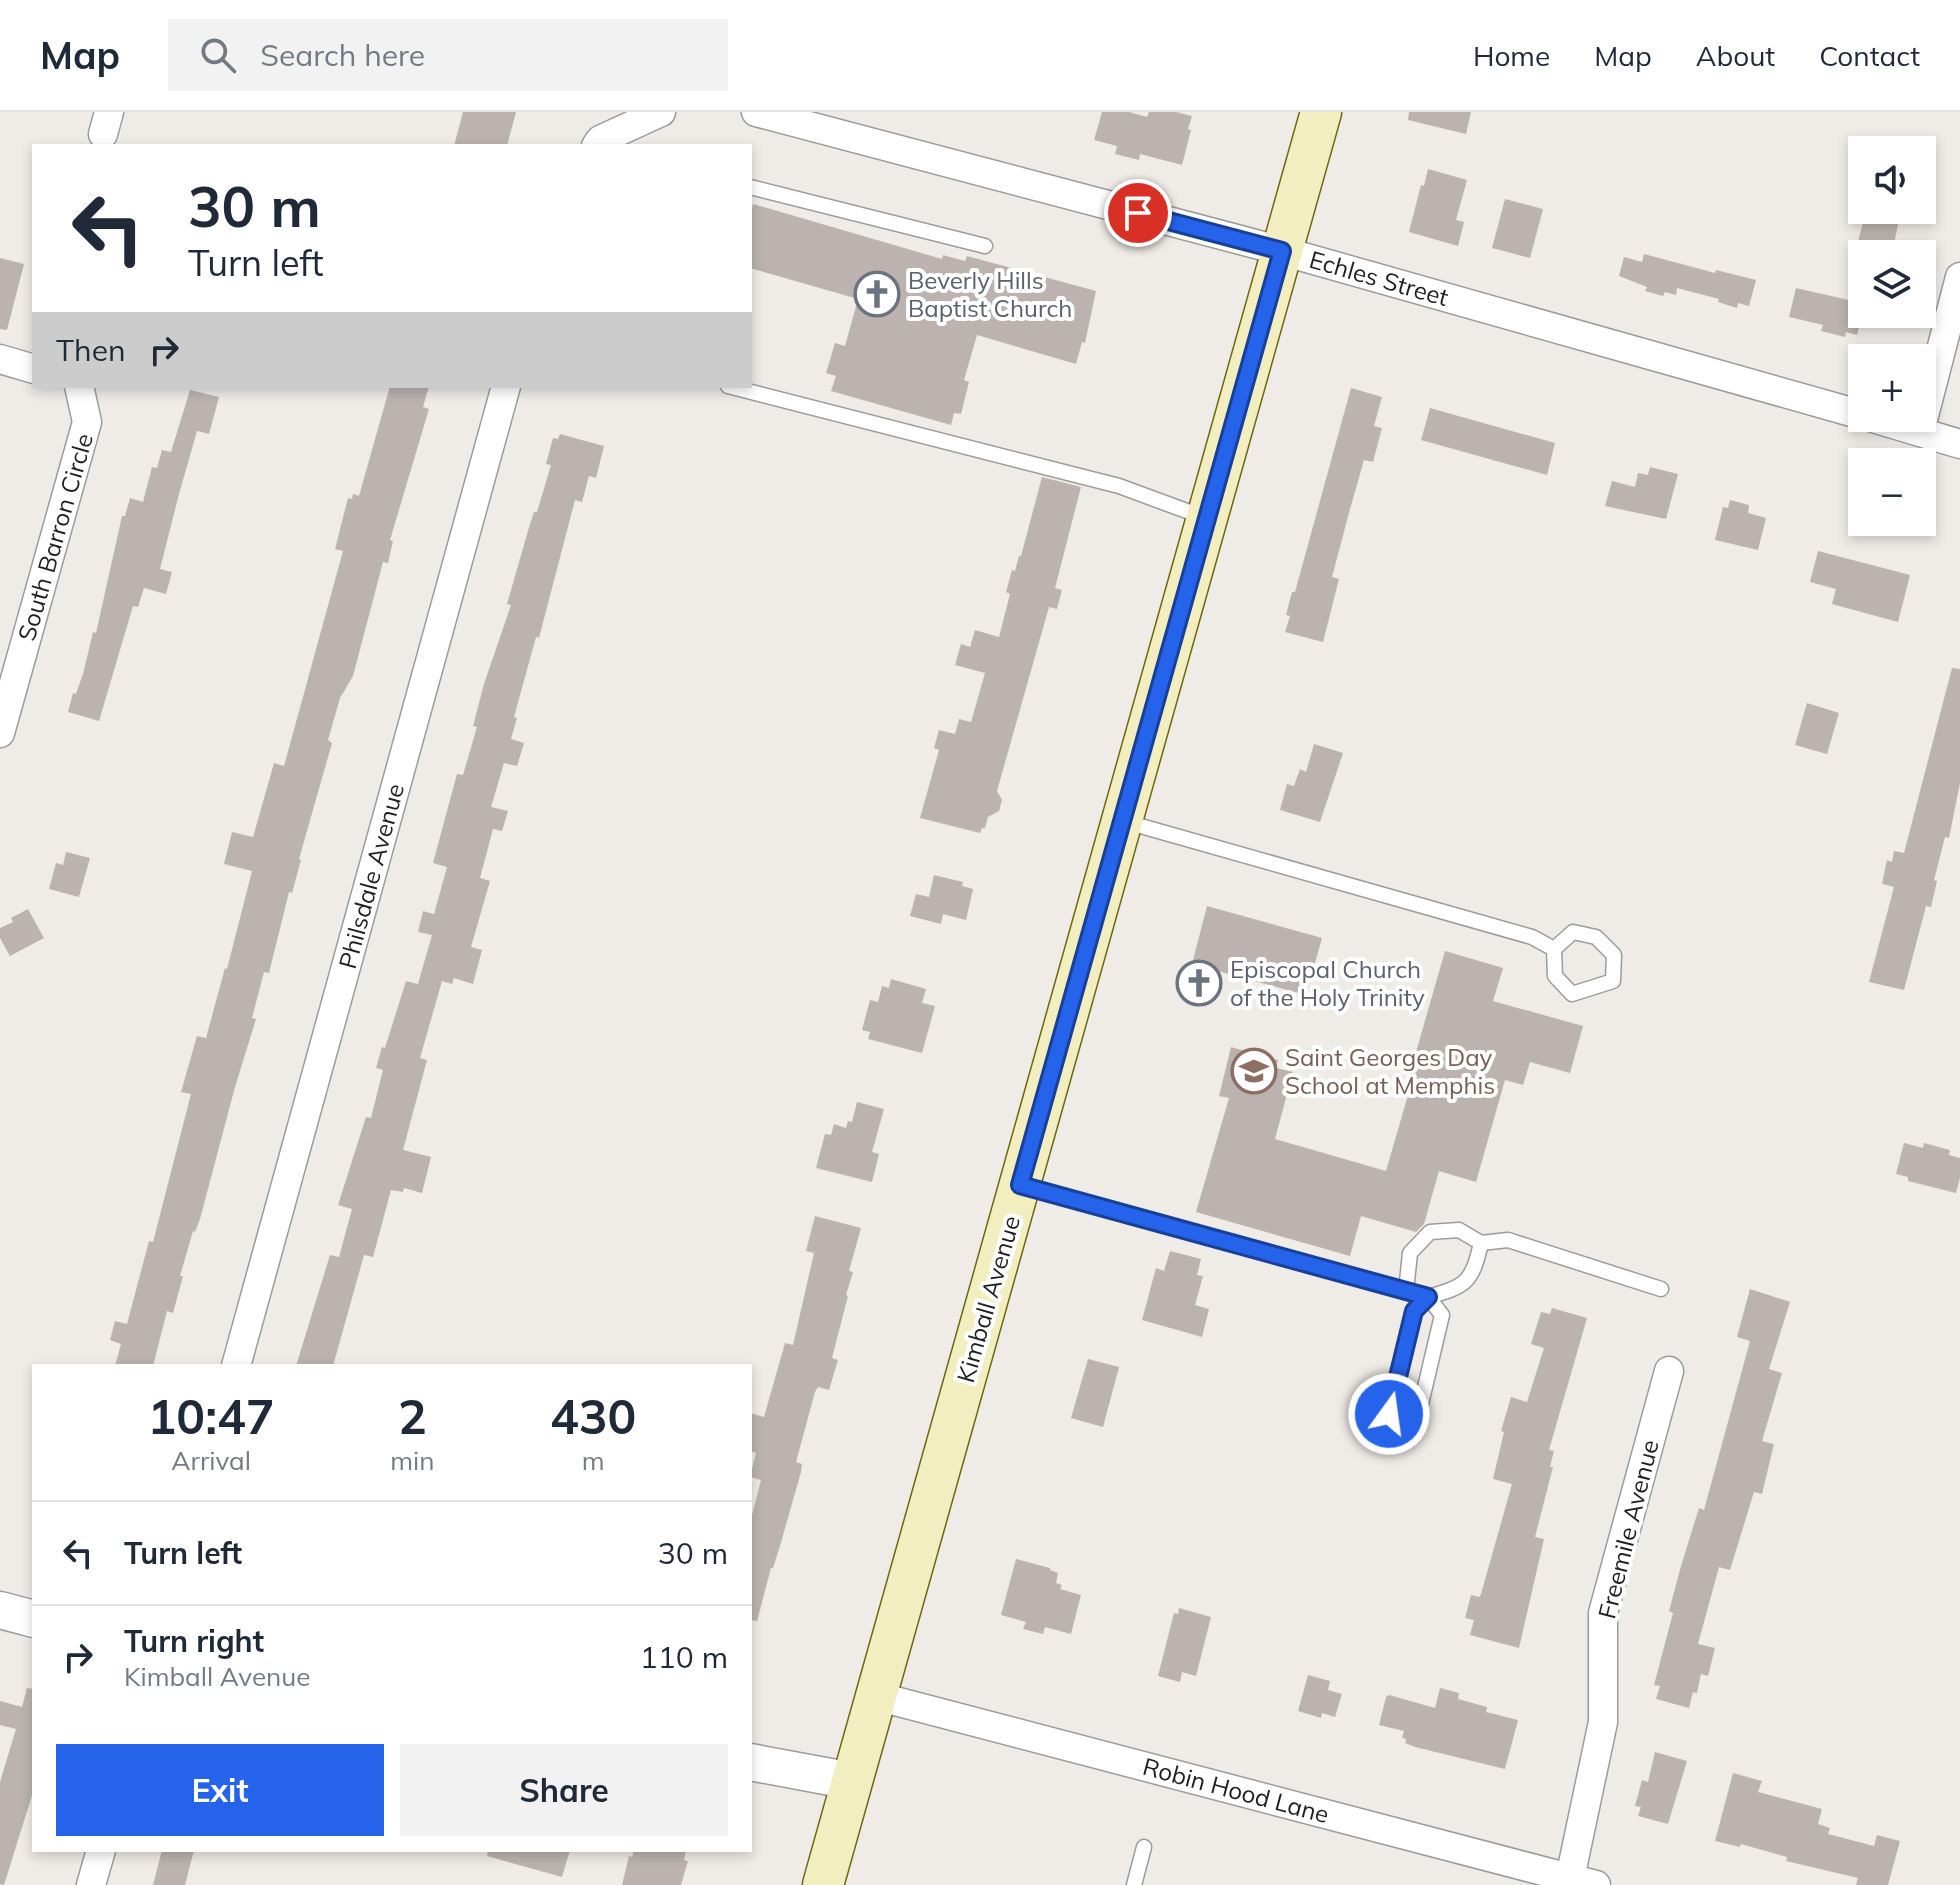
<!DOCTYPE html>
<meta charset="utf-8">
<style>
body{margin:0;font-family:Mulish,sans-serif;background:#f2f2f3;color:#1f2937;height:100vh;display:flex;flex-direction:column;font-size:30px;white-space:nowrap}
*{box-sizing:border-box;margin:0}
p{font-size:26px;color:#747a83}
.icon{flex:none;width:44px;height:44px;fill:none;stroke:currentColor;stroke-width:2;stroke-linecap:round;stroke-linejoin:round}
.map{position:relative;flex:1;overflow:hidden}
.drawer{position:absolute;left:32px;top:1252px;width:720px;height:488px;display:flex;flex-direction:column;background:#fff;border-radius:0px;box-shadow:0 4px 12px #0003}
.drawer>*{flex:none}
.banner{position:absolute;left:32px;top:32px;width:720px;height:244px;border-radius:0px;box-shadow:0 4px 12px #0003;background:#fff;color:#1f2937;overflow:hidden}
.tools{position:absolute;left:1848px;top:24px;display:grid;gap:16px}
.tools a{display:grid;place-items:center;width:88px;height:88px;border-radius:0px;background:#fff;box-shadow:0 4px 12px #0003;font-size:40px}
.pin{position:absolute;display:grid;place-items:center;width:68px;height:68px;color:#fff;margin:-34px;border:4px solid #fff;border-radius:50%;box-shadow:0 2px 8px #0007}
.me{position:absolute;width:88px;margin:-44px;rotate:14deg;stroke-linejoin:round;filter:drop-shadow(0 0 6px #0008)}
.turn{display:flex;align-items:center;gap:28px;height:168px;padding:0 24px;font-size:36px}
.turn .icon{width:104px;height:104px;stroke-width:2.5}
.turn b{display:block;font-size:56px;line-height:68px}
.then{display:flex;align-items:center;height:76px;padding:0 24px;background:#0003;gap:16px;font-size:30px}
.eta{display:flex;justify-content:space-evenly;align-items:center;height:136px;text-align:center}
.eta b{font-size:48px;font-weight:700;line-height:56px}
.primary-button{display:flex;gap:16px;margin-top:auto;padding:16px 24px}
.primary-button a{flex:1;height:92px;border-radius:0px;background:#2563eb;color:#fff;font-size:32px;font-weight:700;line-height:92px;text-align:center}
.primary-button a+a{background:#f2f2f3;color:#1f2937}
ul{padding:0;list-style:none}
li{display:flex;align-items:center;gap:24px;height:104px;padding:0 24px;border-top:2px solid #e0e1e3}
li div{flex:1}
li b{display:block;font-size:30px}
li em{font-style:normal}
header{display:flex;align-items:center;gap:48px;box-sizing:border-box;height:112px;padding:0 40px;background:#fff;border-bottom:2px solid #e0e1e3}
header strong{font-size:38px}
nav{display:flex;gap:44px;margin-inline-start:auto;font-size:28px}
.search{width:560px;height:72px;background:#f2f2f3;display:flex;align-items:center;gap:20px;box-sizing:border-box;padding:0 28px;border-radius:0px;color:#747a83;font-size:30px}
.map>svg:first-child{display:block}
</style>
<header>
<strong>Map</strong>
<div class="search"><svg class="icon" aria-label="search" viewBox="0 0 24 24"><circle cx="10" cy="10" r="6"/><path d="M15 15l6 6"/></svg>Search here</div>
<nav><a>Home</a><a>Map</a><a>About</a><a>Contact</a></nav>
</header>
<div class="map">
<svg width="1960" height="1773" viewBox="0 0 1960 1773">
<rect width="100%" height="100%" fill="#efebe7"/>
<!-- building -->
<g fill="#bcb3b0">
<polygon points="463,0 516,0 507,34 454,34"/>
<polygon points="1102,0 1129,0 1147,5 1149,0 1176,0 1192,4 1188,17 1191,18 1182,53 1140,42 1139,48 1115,42 1117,34 1094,28"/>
<polygon points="1409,0 1471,0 1466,22 1408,8"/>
<polygon points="1428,57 1467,68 1456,108 1464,110 1458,134 1409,120 1421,73 1424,74"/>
<polygon points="1505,87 1543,97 1530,146 1492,136"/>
<polygon points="753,92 942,147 943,143 965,149 967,144 1096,179 1085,231 1082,230 1076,252 977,223 964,268 969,270 961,302 954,301 951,313 831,279 836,264 826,261 835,231 845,234 858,187 750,156 750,104"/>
<polygon points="1866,98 1901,98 1892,142 1855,142"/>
<polygon points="1644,142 1715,161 1716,158 1756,168 1749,194 1738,191 1737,196 1718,190 1719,187 1677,176 1676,183 1665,180 1663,184 1645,179 1647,175 1619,164 1624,145 1642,150"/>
<polygon points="0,146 24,152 7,218 0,217"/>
<polygon points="1796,176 1862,191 1862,204 1857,223 1846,220 1845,225 1821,219 1823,213 1789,205"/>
<polygon points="390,274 429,274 423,295 429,297 390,428 393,429 388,451 383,450 353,564 340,586 328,628 332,631 299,747 301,748 292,781 289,780 269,861 264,860 252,906 256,907 235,975 200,1107 195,1120 193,1119 180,1164 183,1164 173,1201 167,1199 153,1254 115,1254 121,1232 110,1228 115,1209 127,1212 149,1129 153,1130 191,982 181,980 197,924 206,926 225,856 227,857 252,759 224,752 232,720 253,725 274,651 284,654 343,439 335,437 348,386 352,387 353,382 359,384"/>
<polygon points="1351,276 1382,285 1374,314 1382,316 1373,350 1364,348 1350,397 1332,465 1339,467 1323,530 1285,520 1290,504 1286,503 1292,480 1295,480"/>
<polygon points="190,278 219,285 209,322 197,319 179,382 160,457 172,460 166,482 144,476 138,495 133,494 99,609 68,600 73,581 76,582 83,562 93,520 96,521 122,404 125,404 130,386 143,390 152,355 157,356 162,338 171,340"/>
<polygon points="1430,296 1555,331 1547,363 1421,328"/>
<polygon points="560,322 604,334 596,366 589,364 582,390 575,388 539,526 536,525 514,605 517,606 511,627 524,631 517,654 504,651 491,695 508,699 502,719 493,717 480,766 490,769 471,835 482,838 473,872 454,866 452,872 442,869 420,946 427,948 403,1038 431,1045 422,1081 404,1076 403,1080 391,1078 373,1145 364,1143 333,1254 296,1254 330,1143 339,1145 352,1097 338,1093 366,1005 371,1006 383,958 376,956 382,935 385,936 406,869 418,872 432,823 418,820 423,799 434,802 447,755 433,751 457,662 463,663 477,615 473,614 484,572 511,493 507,492 530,412 534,400 537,400 551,353 546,352 553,326 558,327"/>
<polygon points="1650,355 1678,362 1666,407 1605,394 1612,369 1635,375 1638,361 1648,363"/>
<polygon points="1042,365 1081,375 1055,476 1062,478 1057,497 1049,495 997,679 1002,688 999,699 988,705 985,716 982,716 980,721 920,706 939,638 934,636 939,618 955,622 959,607 971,610 985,561 955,553 961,532 970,535 975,518 999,525 1010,482 1006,480 1012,458 1015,459 1019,444 1021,444"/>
<polygon points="1730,388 1749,393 1748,401 1766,406 1758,438 1715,428 1723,395 1728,396"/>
<polygon points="1818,439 1910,463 1898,510 1832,492 1836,477 1810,470"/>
<polygon points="1952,556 1960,557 1960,671 1949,726 1945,725 1934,768 1937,769 1931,795 1926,794 1904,878 1869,870 1894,775 1882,772 1887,748 1892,750 1894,739 1904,741"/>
<polygon points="1807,591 1839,601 1827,642 1795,633"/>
<polygon points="1314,632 1343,641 1320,710 1280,698 1287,672 1294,674 1300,657 1306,660"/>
<polygon points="66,740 90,746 79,785 49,777 56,751 63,753"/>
<polygon points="934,763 963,770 962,774 973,777 966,808 943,802 941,812 910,804 916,782 929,785"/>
<polygon points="1207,794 1322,826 1306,883 1192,852"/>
<polygon points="28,797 44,826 10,844 0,826 0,816 13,810 11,806"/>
<polygon points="1445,839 1503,856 1493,889 1583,914 1570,961 1530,950 1523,973 1505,968 1476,1070 1439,1059 1424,1112 1416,1120 1361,1104 1350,1144 1196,1100 1229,986 1219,984 1231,935 1278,948 1276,956 1293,960 1275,1027 1386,1059 1410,976 1406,975"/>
<polygon points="891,867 926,877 922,891 935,894 922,941 868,927 870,920 862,918 870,888 878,890 882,874 889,876"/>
<polygon points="857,990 884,997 872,1040 879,1042 872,1070 816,1056 825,1022 831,1023 834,1012 846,1016 848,1009 852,1010"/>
<polygon points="1904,1031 1923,1036 1924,1031 1950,1038 1949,1043 1960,1046 1960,1066 1956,1081 1908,1069 1908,1065 1896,1062"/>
<polygon points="815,1104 861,1116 849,1159 853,1160 846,1183 848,1184 832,1246 838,1248 829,1278 818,1275 815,1280 796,1350 802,1352 801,1360 780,1434 773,1456 771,1456 757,1509 750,1508 750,1411 761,1368 750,1365 756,1341 750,1339 750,1301 764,1305 785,1231 793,1233 814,1141 806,1139"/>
<polygon points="1170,1139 1201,1147 1197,1163 1203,1164 1195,1193 1209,1197 1202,1225 1142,1208 1156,1156 1164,1159"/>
<polygon points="1750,1177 1790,1190 1769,1257 1782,1261 1762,1329 1774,1332 1762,1382 1754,1380 1730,1458 1719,1455 1698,1532 1715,1536 1708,1564 1701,1562 1697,1581 1693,1580 1689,1596 1656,1587 1660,1574 1654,1573 1673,1501 1669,1499 1681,1454 1699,1396 1704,1398 1750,1229 1737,1225"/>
<polygon points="1552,1196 1587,1206 1549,1338 1554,1339 1550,1355 1553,1355 1535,1425 1544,1427 1519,1536 1470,1523 1474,1508 1465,1506 1471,1483 1479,1485 1481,1482 1512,1372 1493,1367 1504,1320 1501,1319 1511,1285 1527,1290 1544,1236 1531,1232 1541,1200 1550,1202"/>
<polygon points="1088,1247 1119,1255 1103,1315 1071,1306"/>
<polygon points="1016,1447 1050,1456 1050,1458 1058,1461 1056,1471 1062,1473 1060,1477 1081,1483 1071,1522 1045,1515 1043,1522 1023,1517 1026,1510 1001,1503"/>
<polygon points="1179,1496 1211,1505 1196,1564 1182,1560 1180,1570 1158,1564 1174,1501 1178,1502"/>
<polygon points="1308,1563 1330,1569 1328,1578 1342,1582 1335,1605 1322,1601 1321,1606 1298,1599"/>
<polygon points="27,1576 34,1577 34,1677 4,1773 0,1772 0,1670 16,1617 0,1613 0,1589 22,1595"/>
<polygon points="1440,1576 1459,1581 1458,1587 1487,1595 1486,1600 1518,1608 1505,1657 1415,1635 1405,1631 1406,1627 1402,1626 1404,1619 1379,1613 1386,1585 1389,1583 1435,1596"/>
<polygon points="1655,1640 1687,1649 1668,1712 1638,1704 1641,1695 1635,1694 1642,1668 1648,1670"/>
<polygon points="1733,1661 1762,1669 1758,1680 1822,1697 1818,1712 1830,1716 1828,1722 1874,1734 1877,1723 1900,1729 1888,1773 1856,1773 1858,1766 1786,1749 1787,1745 1741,1732 1740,1735 1715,1729"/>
<polygon points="162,1738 194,1738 185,1773 153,1773"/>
<polygon points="488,1738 570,1738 562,1765 487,1744"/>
<polygon points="634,1738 686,1738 684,1748 688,1749 681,1773 622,1773 629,1744 632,1745"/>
</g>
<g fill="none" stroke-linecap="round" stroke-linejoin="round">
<!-- service casing -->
<g stroke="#9c9c9c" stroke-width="17">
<g id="service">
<polyline points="750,75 985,134"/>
<polyline points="728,274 1119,374 1203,405"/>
<polyline points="1123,709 1532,825 1554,837 1555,864 1572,882 1613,869 1614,843 1596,825 1573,820 1554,837"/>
<path d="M 1020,1073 L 1428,1185 L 1414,1199 L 1389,1302 L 1417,1309 L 1442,1203 L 1428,1185 C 1467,1174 1472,1170 1481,1131"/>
<polyline points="1406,1179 1410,1141 1430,1120 1459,1118 1481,1131 1508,1128 1661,1177"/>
<polyline points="1134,1773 1144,1735"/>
</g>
</g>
<!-- minor casing -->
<g stroke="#9c9c9c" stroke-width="31">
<g id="minor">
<polyline points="756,0 1282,139 1862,303"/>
<polyline points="103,22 109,0"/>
<polyline points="596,34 600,28 661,0"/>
<polyline points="0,247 34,257"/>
<polyline points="1873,306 1960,332"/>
<polyline points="1920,319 1960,165"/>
<polyline points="0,621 87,310 79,274"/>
<polyline points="236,1254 506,274"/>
<polyline points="876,1584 1596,1773"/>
<polyline points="1570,1766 1603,1610 1603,1501 1669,1259"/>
<polyline points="91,1773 101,1738"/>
</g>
</g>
<!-- tertiary casing -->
<g stroke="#9c9c9c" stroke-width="39">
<g id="tertiary">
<polyline points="0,1498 34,1507"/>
<polyline points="750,1650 852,1669"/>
</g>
</g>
<!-- secondary casing -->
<g stroke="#6d6710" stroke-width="43">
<polyline id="secondary" points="823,1773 1321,0"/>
</g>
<!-- service -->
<use href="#service" stroke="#fff" stroke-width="14"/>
<!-- minor -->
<use href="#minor" stroke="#fff" stroke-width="28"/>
<!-- tertiary -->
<use href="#tertiary" stroke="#fff" stroke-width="36"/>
<!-- secondary -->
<use href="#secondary" stroke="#f3eec0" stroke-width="40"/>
</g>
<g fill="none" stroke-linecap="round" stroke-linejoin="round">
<!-- route casing -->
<g stroke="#184099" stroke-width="20">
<polyline id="route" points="1138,101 1282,139 1020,1073 1428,1185 1414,1199 1389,1302"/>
</g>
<!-- route -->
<use href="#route" stroke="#2563eb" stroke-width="14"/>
</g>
<!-- icons -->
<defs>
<g id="church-ring" transform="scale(2.3)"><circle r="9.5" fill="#fff" stroke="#6b7280" stroke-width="1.5"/><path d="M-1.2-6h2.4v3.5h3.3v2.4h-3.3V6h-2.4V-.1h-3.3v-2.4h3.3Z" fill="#6b7280"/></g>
<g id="school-ring" transform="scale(2.3)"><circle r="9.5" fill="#fff" stroke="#8d6e63" stroke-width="1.5"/><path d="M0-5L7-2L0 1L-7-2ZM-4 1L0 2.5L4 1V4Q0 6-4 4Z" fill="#8d6e63"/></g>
</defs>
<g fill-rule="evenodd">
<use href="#church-ring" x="877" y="182"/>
<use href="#church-ring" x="1199" y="871"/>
<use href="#school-ring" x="1254" y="959"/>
</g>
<g text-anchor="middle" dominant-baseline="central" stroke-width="8" stroke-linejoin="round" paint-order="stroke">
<!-- street labels -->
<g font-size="24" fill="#1f1f1f" stroke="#fff">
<text transform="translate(1379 166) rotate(16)">Echles Street</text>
<text transform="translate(55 425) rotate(-74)">South Barron Circle</text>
<text transform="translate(371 764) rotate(-75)">Philsdale Avenue</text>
<text transform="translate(988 1187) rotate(-74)">Kimball Avenue</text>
<text transform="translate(1628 1417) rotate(-76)">Freemile Avenue</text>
<text transform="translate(1236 1678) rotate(15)">Robin Hood Lane</text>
</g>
<!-- worship labels -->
<g font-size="24" fill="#5b616d" stroke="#fff" text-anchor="start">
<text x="908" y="168">Beverly Hills<tspan x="908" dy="28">Baptist Church</tspan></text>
<text x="1230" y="857">Episcopal Church<tspan x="1230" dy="28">of the Holy Trinity</tspan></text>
</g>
<!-- education labels -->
<g font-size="24" fill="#785e54" stroke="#fff" text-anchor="start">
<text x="1285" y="945">Saint Georges Day<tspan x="1285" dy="28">School at Memphis</tspan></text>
</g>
</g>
</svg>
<div class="tools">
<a><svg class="icon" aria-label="sound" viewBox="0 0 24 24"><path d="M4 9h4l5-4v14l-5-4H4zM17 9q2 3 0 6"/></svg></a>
<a><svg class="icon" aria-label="layers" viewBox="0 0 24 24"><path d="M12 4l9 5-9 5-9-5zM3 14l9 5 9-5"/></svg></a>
<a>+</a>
<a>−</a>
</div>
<div class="pin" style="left:1138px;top:101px;background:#d93025"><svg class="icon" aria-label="arrive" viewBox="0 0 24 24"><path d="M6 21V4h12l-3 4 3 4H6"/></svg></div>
<svg class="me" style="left:1389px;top:1302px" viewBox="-20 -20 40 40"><circle r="17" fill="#2563eb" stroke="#fff" stroke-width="3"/><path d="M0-11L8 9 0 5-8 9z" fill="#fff"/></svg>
<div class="banner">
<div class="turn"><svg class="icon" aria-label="left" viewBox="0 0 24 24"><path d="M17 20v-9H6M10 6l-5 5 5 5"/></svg><div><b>30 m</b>Turn left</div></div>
<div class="then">Then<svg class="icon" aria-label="right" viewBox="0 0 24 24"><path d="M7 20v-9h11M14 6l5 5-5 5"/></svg></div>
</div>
<section class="drawer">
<div class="eta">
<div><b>10:47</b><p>Arrival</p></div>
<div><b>2</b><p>min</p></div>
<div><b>430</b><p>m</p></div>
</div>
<ul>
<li><svg class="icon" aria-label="left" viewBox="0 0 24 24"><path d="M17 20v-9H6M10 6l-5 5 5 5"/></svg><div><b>Turn left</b></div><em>30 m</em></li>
<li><svg class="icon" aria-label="right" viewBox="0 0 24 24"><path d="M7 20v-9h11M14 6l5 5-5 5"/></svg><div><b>Turn right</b><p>Kimball Avenue</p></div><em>110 m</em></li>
</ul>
<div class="primary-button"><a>Exit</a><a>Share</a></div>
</section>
</div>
